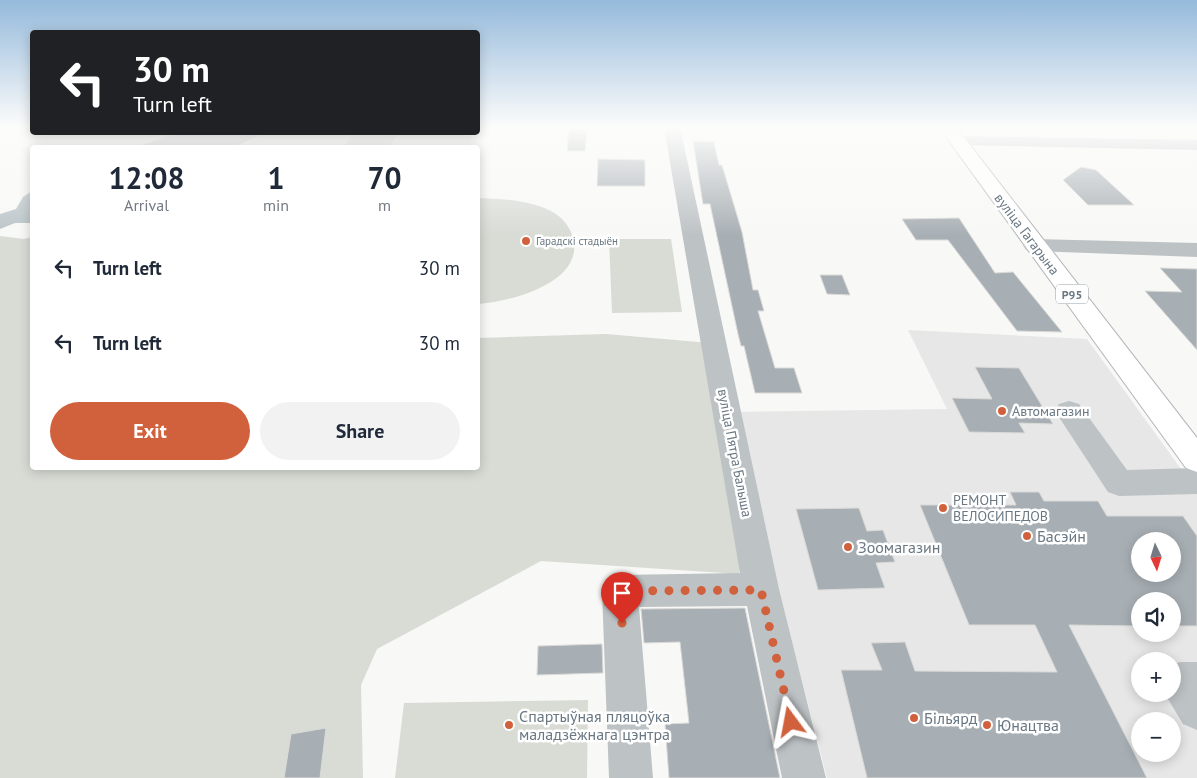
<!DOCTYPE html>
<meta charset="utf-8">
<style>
body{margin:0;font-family:"PT Sans",sans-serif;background:#f2f2f3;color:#1f2937;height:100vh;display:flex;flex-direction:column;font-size:19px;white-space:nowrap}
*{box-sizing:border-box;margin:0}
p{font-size:16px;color:#747a83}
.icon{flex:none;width:28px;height:28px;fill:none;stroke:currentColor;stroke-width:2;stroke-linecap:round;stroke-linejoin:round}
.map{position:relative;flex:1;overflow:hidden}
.drawer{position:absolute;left:30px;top:145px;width:450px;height:325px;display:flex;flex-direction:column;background:#fff;border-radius:5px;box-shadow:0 2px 12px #0003}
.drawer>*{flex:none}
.top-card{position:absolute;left:30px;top:30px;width:450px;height:105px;border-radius:5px;box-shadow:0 2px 12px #0003;background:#202124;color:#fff;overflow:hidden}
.needle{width:32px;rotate:176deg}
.buttons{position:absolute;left:1131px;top:532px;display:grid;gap:10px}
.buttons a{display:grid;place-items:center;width:50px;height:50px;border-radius:50%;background:#fff;box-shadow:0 2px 12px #0003;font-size:25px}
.pin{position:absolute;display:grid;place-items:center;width:42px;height:42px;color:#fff;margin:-51px -21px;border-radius:50% 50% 50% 0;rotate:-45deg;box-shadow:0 0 5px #0007}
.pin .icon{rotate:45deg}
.me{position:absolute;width:55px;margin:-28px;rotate:347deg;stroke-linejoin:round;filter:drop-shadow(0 0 4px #0008)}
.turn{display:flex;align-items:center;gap:18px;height:105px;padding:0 20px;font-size:22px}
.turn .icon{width:65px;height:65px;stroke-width:2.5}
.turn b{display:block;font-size:35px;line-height:42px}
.eta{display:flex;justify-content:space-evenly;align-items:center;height:85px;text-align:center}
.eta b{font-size:30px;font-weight:700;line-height:35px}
.action{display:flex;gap:10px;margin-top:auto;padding:10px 20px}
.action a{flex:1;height:58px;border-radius:30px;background:#d1613c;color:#fff;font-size:20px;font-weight:700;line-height:58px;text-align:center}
.action a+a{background:#f2f2f3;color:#1f2937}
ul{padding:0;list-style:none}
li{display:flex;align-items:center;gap:15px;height:75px;padding:0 20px}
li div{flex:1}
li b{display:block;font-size:19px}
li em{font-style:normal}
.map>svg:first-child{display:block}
</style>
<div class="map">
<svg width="1197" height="778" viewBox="0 0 1197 778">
<rect width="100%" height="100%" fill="#f8f8f6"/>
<!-- built -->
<path fill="#e6e7e6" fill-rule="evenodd" d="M 908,330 L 1087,339 L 1197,491 L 1197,778 L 827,778 L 733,412 L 947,409 ZM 1140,541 L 1172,541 L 1172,574 L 1140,574 ZM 1140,601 L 1172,601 L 1172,634 L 1140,634 ZM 1140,661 L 1172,661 L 1172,694 L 1140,694 ZM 1140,721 L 1172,721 L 1172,754 L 1140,754 Z"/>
<!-- green -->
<g fill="#d8dcd5">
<polygon points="354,133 354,132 399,133 389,147 343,147"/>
<path d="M 478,198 C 503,199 533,200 556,214 C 566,221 572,231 574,242 C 580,284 509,302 478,304 Z"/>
<polygon points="0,236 24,239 32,237 32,468 478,468 478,338 606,334 710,343 743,557 739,574 541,561 377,649 361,685 363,778 0,778"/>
<polygon points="609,239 671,239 682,312 612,313"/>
<polygon points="588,700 587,778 395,778 404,703"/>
</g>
<!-- water -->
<g fill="#b9c3c7">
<polygon points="179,133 179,132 266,133 233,147 136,147"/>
<polygon points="32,191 32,223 15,223 0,229 0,214 16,209 23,197"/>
</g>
<!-- building -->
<g fill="#a8afb4" stroke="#dadad8" fill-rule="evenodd">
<polygon points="569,127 587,127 585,151 567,151"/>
<polygon points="693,141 714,142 719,165 722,165 742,232 753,290 758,290 764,311 758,311 775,368 794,368 802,393 755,393 744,346 741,346 738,334 710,204 703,204"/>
<polygon points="598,159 645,160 645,186 597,186"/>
<polygon points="1081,167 1096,170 1134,205 1088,205 1063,180"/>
<polygon points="959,218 995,273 1013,272 1062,332 1017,331 948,240 916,240 902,219"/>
<polygon points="1160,268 1197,269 1197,350 1145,291 1182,292"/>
<polygon points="820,275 842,275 850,295 827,294"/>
<polygon points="975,367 1019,368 1053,424 1019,423 1025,433 969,432 952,398 992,399"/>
<path d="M 1010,492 L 1039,492 L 1044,501 L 1098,501 L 1107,516 L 1183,516 L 1197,536 L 1197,626 L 1172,626 L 1172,601 L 1140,601 L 1140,626 L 1069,625 L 1147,778 L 867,778 L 841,670 L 882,670 L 871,643 L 905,642 L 915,671 L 1057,672 L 1035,625 L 969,625 L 920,505 L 1016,505 ZM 1140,541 L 1172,541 L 1172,574 L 1140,574 Z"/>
<polygon points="859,508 867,531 883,530 895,562 876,563 885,588 818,590 796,509"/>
<polygon points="745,608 780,778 669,778 665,724 689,723 680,642 644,643 641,609"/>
<polygon points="602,644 603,673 537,675 538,646"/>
<polygon points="326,728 320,778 284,778 291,734"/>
</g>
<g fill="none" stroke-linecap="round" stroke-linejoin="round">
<!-- major casing -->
<g stroke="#b1b6b9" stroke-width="2">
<polygon id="major" points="939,127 956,127 1197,438 1197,472 1186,468"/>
</g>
<!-- minor -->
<g fill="#bdc2c5" fill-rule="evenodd">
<polygon points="664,127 680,127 779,589 826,778 782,778 747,606 639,607 653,778 609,778 602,591 607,579 620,575 740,573"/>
<polygon points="958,136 1197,140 1197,150 952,145 949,141 952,137"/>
<polygon points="1034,239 1197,243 1197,257 1034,251 1026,250 1023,245 1026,240"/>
<polygon points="1069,401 1079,404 1127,470 1197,468 1197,494 1119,496 1108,492 1055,411 1059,404"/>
<polygon points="1180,662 1197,662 1197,730 1183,724 1165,694 1172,694 1172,665"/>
</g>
<!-- major -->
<use href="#major" fill="#fff" fill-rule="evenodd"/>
</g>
<!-- sky -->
<linearGradient id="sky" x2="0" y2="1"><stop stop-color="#95badb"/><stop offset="0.54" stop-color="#fcfcfb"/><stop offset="1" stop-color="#fcfcfb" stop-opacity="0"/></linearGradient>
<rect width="1197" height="236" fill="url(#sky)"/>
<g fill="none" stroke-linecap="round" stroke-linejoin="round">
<!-- route -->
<polyline stroke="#d1613c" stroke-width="9" stroke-dasharray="0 16.2" points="622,623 620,591 761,590 791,722"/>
</g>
<!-- markers -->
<g fill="#d1613c" stroke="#fff" stroke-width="2">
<circle cx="526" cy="241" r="5"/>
<circle cx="1002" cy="411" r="5"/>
<circle cx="943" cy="508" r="5"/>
<circle cx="1027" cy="536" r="5"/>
<circle cx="848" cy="547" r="5"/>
<circle cx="914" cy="718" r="5"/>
<circle cx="509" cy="725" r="5"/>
<circle cx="987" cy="725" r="5"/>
</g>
<g text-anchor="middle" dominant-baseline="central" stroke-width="5" stroke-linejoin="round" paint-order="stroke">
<!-- far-poi labels -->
<g font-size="11" fill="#6a7883" stroke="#fff" text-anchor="start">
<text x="536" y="241">Гарадскі стадыён</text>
</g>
<!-- shield labels -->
<rect fill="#fff" stroke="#97a0a8" stroke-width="1" x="1056" y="284.5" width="32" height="19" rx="4"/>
<g font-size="12" font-weight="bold" fill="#6a7883">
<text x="1072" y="294">Р95</text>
</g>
<!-- street labels -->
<g font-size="14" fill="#6a7883" stroke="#fff">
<text transform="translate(1027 234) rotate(53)">вуліца Гагарына</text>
<text transform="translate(735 453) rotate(79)">вуліца Пятра Балыша</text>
</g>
<!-- poi labels -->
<g font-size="14" fill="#6a7883" stroke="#fff" text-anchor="start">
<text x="1012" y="411">Автомагазин</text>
<text x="953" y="500">РЕМОНТ<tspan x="953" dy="16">ВЕЛОСИПЕДОВ</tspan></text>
</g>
<!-- near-poi labels -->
<g font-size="16" fill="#6a7883" stroke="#fff" text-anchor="start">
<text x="1037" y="536">Басэйн</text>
<text x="858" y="547">Зоомагазин</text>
<text x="519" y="716">Спартыўная пляцоўка<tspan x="519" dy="18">маладзёжнага цэнтра</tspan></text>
<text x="924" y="718">Більярд</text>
<text x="997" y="725">Юнацтва</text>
</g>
</g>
</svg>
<div class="buttons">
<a><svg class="needle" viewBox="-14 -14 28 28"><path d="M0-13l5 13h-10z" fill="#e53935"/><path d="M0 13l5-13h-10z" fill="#747a83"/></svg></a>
<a><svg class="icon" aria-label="sound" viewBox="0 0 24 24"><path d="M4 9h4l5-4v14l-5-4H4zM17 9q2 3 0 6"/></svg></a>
<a>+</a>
<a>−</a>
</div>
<div class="pin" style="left:622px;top:623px;background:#d93025"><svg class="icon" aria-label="arrive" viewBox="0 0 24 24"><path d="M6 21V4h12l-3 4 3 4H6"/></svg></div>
<svg class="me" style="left:791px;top:722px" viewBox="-20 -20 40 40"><path d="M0-17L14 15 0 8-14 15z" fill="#d1613c" stroke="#fff" stroke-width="4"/></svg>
<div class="top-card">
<div class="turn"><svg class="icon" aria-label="left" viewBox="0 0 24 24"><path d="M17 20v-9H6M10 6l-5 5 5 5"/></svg><div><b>30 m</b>Turn left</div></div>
</div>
<section class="drawer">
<div class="eta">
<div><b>12:08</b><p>Arrival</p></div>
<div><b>1</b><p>min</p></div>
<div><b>70</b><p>m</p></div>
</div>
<ul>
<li><svg class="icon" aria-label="left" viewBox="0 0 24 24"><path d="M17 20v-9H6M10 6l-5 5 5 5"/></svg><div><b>Turn left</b></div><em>30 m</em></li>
<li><svg class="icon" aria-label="left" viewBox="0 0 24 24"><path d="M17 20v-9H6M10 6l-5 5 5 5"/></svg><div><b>Turn left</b></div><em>30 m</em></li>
</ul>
<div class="action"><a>Exit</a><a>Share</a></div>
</section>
</div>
